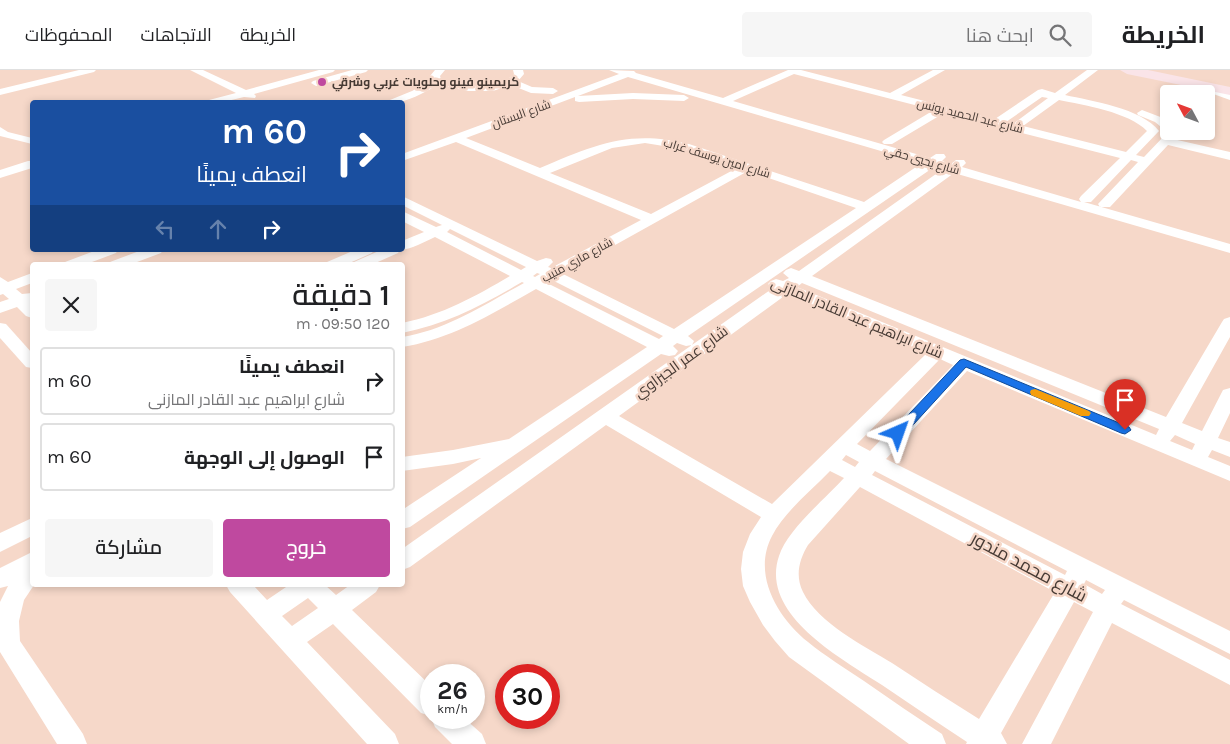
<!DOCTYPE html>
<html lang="ar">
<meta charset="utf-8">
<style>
body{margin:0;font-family:Karla,Cairo,sans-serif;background:#f6f6f6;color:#202124;direction:rtl;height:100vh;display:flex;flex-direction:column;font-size:19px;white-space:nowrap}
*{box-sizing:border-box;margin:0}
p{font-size:16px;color:#757577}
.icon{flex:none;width:28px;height:28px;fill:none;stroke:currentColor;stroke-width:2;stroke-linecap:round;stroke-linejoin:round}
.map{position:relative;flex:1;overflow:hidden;direction:ltr}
.drawer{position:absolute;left:30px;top:192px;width:375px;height:325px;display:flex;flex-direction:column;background:#fff;border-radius:5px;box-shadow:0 2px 8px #0003;direction:rtl}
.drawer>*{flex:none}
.banner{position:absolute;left:30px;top:30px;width:375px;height:152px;border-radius:5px;box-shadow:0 2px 8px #0003;direction:rtl;background:#1a4fa0;color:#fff;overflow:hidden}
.needle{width:32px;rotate:311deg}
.tools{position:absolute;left:1160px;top:15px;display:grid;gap:10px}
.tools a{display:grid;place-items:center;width:55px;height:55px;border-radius:5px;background:#fff;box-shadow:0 2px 8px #0003;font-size:25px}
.speed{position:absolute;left:420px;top:594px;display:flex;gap:10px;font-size:25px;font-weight:700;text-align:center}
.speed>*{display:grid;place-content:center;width:65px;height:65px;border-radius:50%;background:#fff;box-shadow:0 2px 8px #0003;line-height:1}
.speed small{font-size:12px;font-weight:400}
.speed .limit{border:8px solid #d22;background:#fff;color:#111}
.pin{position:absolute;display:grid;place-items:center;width:42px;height:42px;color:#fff;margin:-51px -21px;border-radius:50% 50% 50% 0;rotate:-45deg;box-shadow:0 0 5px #0007}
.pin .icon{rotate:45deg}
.me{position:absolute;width:55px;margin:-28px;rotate:43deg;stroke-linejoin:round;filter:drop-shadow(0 0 4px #0008)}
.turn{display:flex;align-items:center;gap:18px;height:105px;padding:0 15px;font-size:22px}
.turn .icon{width:65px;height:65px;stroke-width:2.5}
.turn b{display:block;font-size:35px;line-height:42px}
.lanes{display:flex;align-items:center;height:48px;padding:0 15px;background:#0003;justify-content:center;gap:25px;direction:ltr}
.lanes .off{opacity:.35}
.round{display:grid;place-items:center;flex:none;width:52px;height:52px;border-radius:5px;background:#f6f6f6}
.overview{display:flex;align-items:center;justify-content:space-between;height:85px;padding:0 15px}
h1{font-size:30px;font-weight:600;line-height:38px}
.action{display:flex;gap:10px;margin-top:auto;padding:10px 15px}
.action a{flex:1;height:58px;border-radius:5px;background:#bf499f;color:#fff;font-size:20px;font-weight:600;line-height:58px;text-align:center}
.action a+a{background:#f6f6f6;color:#202124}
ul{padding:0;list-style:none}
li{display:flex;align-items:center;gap:15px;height:68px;margin:0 10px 8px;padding:0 5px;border:2px solid #e0e0e0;border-radius:5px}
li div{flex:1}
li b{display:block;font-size:19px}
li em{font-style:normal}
header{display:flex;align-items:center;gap:30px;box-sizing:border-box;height:70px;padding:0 25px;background:#fff;border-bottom:1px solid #e0e0e0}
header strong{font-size:24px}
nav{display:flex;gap:28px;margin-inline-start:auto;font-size:18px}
.search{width:350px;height:45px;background:#f6f6f6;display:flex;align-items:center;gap:12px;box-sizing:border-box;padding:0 18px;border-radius:5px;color:#757577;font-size:19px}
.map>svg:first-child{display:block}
</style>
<header>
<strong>الخريطة</strong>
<div class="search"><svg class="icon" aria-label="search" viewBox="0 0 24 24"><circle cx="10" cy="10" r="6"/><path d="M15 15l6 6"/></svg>ابحث هنا</div>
<nav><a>الخريطة</a><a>الاتجاهات</a><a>المحفوظات</a></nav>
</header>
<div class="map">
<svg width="1230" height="674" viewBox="0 0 1230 674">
<rect width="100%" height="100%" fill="#f6d8c9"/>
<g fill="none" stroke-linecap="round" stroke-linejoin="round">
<!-- street -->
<g fill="#fff" fill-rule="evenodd">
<polygon points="79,0 96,0 94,2 0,25 0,19"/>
<polygon points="190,0 203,0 246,20 319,0 335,0 333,2 254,24 256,26 255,28 244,27 223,32 208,32 209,30 236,23"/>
<polygon points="352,0 368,0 366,2 316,16 311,13 313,11"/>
<path d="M 435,0 L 445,0 L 440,6 L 441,9 C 462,18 497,21 514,4 L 513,0 L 523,0 L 524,4 L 518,11 L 532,17 L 553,18 L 558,21 L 553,24 L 531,23 L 511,15 L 493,21 L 468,21 L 438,15 C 421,24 404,35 385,32 L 412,21 L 432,10 L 430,6 Z"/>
<path d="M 609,0 L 634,1 L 636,3 L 723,28 L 788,0 L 801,0 L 890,23 L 933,0 L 945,0 L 901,25 L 995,49 L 1038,20 L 1042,19 L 1055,23 L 1087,0 L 1098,0 L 1065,25 C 1092,31 1141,38 1159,61 L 1136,85 L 1144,87 L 1165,65 L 1166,61 L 1155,52 L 1138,45 L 1137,43 L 1142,40 L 1163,48 L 1169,52 L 1169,61 L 1177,61 L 1173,69 L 1230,82 L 1230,90 L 1168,75 L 1110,137 L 1100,137 L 1098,134 L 1138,92 L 1131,90 L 1091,132 L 1084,132 L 1230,174 L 1230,183 L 954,103 L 812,206 L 1166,347 L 1222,252 L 1224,249 L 1230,247 L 1230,267 L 1182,353 L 1202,361 L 1223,320 L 1230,318 L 1230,343 L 1218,368 L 1230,372 L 1230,387 L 1212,380 L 1208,387 L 1230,396 L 1230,411 L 967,301 L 886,389 L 1230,561 L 1230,584 L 1124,530 L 1121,534 L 1230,590 L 1230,615 L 1112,553 L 1051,674 L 1022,674 L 1093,542 L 1074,532 L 1001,663 L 1007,674 L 966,674 L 967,672 C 938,653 910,634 882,615 C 843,589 759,545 779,486 C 787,460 825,429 844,408 L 830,401 C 811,421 785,441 772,466 C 752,504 777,547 808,572 C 825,586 845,598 864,611 C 890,629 916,647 942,664 L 946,674 L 909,674 L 789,587 L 775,571 L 763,555 L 750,532 L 743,516 L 741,499 L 743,482 L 750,464 L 761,447 L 606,355 L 410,497 L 402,500 L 402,479 L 773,218 L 768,214 L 771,211 L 776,209 L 783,211 L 789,208 L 783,203 L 786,200 L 791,198 L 799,201 L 943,99 L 934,97 L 688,266 L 694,271 L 692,275 L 686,276 L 677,273 L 673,276 L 678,281 L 675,285 L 669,286 L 661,284 L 410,457 L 402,459 L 402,440 L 481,388 L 453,394 L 402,401 L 402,387 L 453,380 L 509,369 L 647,277 L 536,219 C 493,243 452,269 402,277 L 402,267 C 447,260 485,234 524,213 L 522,212 C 483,235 447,254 402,263 L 402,253 C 442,245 476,226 510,206 L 435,167 C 424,172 412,179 401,180 L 402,180 L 402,171 L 424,162 L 402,151 L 402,141 L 436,157 L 442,155 L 402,135 L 402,126 L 537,191 L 546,188 L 551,189 L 553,192 L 548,197 L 551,198 L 641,150 L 456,72 L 402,91 L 402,84 L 619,4 ZM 794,4 L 934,40 L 884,70 L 882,72 L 884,74 L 892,74 L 944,43 L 1120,88 L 1081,126 L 1079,129 L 1081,132 L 962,97 L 966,93 L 964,90 L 956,90 L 951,94 L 942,91 L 946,87 L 944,84 L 936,84 L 930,88 L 733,31 ZM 628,7 L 922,93 L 864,132 L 689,74 C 629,59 594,75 540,98 L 466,68 L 575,27 L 575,31 L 579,32 L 633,29 L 684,31 L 689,28 L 684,25 L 633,23 L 578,26 ZM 1042,27 L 1048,28 L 1013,54 L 1006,52 ZM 1059,30 C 1083,35 1129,42 1147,61 L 1126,82 L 1023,56 ZM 645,73 L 682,79 L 737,98 L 651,144 L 550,103 L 612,78 ZM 748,101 L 856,138 L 674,259 L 563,204 ZM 450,159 L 526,197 L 521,200 L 447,162 ZM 537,203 L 540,204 L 535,207 L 533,206 ZM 552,210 L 663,266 L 659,269 L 547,213 ZM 802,213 L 1159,359 L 1156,365 L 797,217 ZM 787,224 L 927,283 L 772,434 L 619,346 ZM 940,289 L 953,295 L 870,381 L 857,374 ZM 1175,365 L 1195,374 L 1192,380 L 1170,371 ZM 846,385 L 859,392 L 855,397 L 842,390 ZM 875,401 L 1067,501 L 1065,505 L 872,405 ZM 860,417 L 1055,522 L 979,649 C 950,631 921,612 892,593 C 864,576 818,553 803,522 C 795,506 799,490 808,475 ZM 1086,510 L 1105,520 L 1102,524 L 1084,514 Z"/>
<polygon points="1198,12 1230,23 1230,30 1194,17 1193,15"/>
<polygon points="0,57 8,62 32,68 32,74 0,66"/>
<polygon points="28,91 32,91 32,98 0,108 0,100"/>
<polygon points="97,180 118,180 116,183 84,195 63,195 65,192"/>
<polygon points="142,180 163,180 161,183 129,195 108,195 110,192"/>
<polygon points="355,180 374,180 372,183 345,195 325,195 327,192"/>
<polygon points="381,180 400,180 398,183 371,195 352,195 354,192"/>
<polygon points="32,203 32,213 16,219 22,224 32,223 32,231 30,232 32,235 32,248 26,246 17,237 0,243 0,232 9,229 3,224 0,225 0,207 8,212"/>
<polygon points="0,253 6,254 32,283 32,298 26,297 0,268"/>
<polygon points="32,448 32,466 0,482 0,463"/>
<polygon points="32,482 32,515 34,515 24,530 19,551 20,571 83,664 87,674 57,674 0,582 0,532 8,516 0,518 0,498"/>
<path d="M 226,515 L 253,515 L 267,530 L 289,515 L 325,515 L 336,525 L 350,515 L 380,515 L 376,522 L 352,540 L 431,616 L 431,646 L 421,643 L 333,554 L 307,572 L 395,664 L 399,674 L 367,674 L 230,522 ZM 308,528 L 318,538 L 292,556 L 282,546 Z"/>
<polygon points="431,648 464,648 482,664 486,674 452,674 435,657"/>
</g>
<!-- secondary -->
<polygon fill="#fae4e8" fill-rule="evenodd" points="1120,0 1148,0 1230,17 1230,25 1127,4"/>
</g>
<!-- route -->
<polygon fill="#1a73e8" stroke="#114b97" points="964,289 1129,357 1131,360 1125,364 1121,363 966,297 903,366 894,366 893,363 894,360 960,290"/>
<!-- slow -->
<polygon fill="#f59e0b" points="1035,319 1089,341 1091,343 1089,346 1081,346 1031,325 1030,322 1031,320"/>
<!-- markers -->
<circle fill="#bf499f" stroke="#f6d8c9" stroke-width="2" cx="322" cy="12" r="5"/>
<g text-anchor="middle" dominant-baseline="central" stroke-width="5" stroke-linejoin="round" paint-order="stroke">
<!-- far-poi labels -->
<g font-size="12" font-weight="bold" fill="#463a34" stroke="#f6d8c9" text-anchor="start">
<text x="332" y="12">كريمينو فينو وحلويات غربي وشرقي</text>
</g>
<!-- far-street labels -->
<g font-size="12" fill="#463a34" stroke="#f6d8c9">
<text transform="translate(521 44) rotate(-20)">شارع البستان</text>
<text transform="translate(970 46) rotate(14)">شارع عبد الحميد يونس</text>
<text transform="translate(717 88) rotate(17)">شارع امين يوسف غراب</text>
<text transform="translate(922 90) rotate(16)">شارع يحيي حقي</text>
<text transform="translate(577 190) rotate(-29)">شارع ماري منيب</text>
</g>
<!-- street labels -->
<g font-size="15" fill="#463a34" stroke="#f6d8c9">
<text transform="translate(857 248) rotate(23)">شارع ابراهيم عبد القادر المازنى</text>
<text transform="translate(681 292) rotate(-36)">شارع عمر الجيزاوي</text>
</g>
<!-- near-street labels -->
<g font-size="18" fill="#463a34" stroke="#f6d8c9">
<text transform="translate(1029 497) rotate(28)">شارع محمد مندور</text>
</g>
</g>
</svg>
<div class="tools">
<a><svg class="needle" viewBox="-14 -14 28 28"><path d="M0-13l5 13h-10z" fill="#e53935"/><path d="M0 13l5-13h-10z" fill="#757577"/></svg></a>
</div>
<div class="speed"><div>26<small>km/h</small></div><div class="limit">30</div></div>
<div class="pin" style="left:1125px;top:360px;background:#d93025"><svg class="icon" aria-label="arrive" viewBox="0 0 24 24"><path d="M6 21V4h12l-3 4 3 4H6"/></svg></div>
<svg class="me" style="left:898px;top:363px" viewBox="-20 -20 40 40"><path d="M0-17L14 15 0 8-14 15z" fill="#1a73e8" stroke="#fff" stroke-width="4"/></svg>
<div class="banner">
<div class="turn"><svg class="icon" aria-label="right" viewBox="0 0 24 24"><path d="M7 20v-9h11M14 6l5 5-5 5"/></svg><div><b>60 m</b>انعطف يمينًا</div></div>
<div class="lanes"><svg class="icon off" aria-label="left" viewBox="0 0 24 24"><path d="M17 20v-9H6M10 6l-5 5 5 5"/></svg><svg class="icon off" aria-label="ahead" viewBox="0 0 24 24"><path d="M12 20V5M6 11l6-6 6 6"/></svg><svg class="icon" aria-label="right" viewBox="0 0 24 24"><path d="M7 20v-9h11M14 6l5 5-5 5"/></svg></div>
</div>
<section class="drawer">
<div class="overview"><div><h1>1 دقيقة</h1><p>120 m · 09:50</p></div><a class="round"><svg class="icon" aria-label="close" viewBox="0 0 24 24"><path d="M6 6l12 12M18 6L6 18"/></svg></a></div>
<ul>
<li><svg class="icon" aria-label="right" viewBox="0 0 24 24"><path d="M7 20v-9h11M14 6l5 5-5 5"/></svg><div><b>انعطف يمينًا</b><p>شارع ابراهيم عبد القادر المازنى</p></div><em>60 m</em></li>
<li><svg class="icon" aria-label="arrive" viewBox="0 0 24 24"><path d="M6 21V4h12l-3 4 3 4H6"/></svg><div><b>الوصول إلى الوجهة</b></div><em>60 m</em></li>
</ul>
<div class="action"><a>خروج</a><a>مشاركة</a></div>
</section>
</div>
